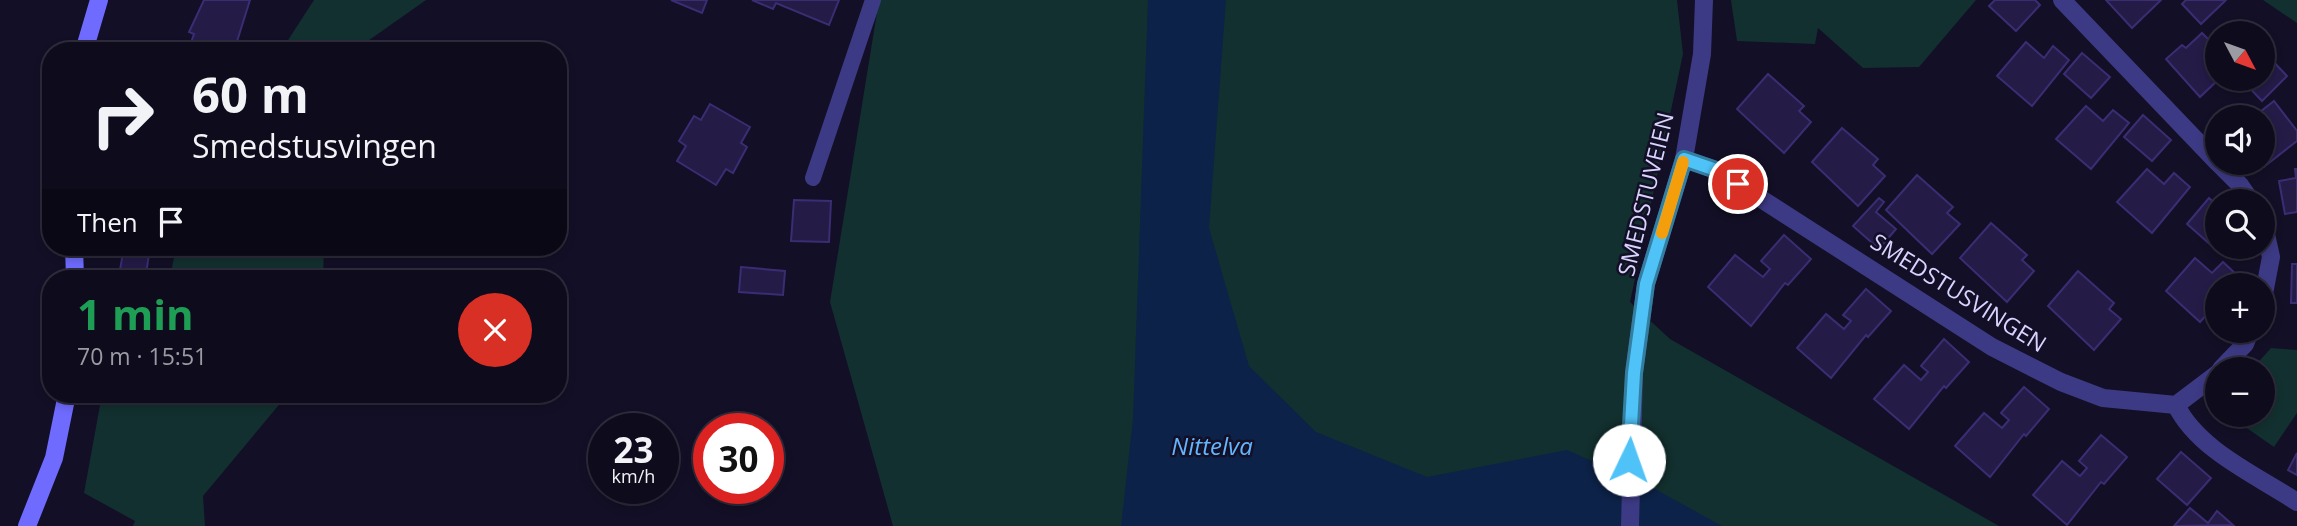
<!DOCTYPE html>
<meta charset="utf-8">
<style>
body{margin:0;font-family:"Open Sans",sans-serif;background:#1c1929;color:#f1f3f6;height:100vh;display:flex;flex-direction:column;font-size:26px;white-space:nowrap}
*{box-sizing:border-box;margin:0}
p{font-size:23px;color:#9b9ba3}
.icon{flex:none;width:38px;height:38px;fill:none;stroke:currentColor;stroke-width:2;stroke-linecap:round;stroke-linejoin:round}
.map{position:relative;flex:1;overflow:hidden}
.sheet{position:absolute;left:42px;top:270px;width:525px;height:133px;display:flex;flex-direction:column;background:#0e0b1c;border-radius:28px;box-shadow:0 4px 10px #0003,0 0 0 2px #2e2b3b}
.sheet>*{flex:none}
.top-card{position:absolute;left:42px;top:42px;width:525px;height:214px;border-radius:28px;box-shadow:0 4px 10px #0003,0 0 0 2px #2e2b3b;background:#0e0b1c;color:#f1f3f6;overflow:hidden}
.needle{width:46px;rotate:131deg}
.tools{position:absolute;left:2205px;top:21px;display:grid;gap:14px}
.tools a{display:grid;place-items:center;width:70px;height:70px;border-radius:50%;background:#0e0b1c;box-shadow:0 4px 10px #0003,0 0 0 2px #2e2b3b;font-size:35px}
.speed{position:absolute;left:588px;top:413px;display:flex;gap:14px;font-size:35px;font-weight:700;text-align:center}
.speed>*{display:grid;place-content:center;width:91px;height:91px;border-radius:50%;background:#0e0b1c;box-shadow:0 4px 10px #0003,0 0 0 2px #2e2b3b;line-height:1}
.speed small{font-size:18px;font-weight:400}
.speed .limit{border:10px solid #d22;background:#fff;color:#111}
.pin{position:absolute;display:grid;place-items:center;width:60px;height:60px;color:#fff;margin:-30px;border:4px solid #fff;border-radius:50%;box-shadow:0 2px 7px #0007}
.me{position:absolute;width:77px;margin:-38px;rotate:3deg;stroke-linejoin:round;filter:drop-shadow(0 0 5px #0008)}
.turn{display:flex;align-items:center;gap:24px;height:147px;padding:0 35px;font-size:32px}
.turn .icon{width:91px;height:91px;stroke-width:2.5}
.turn b{display:block;font-size:49px;line-height:60px}
.then{display:flex;align-items:center;height:66px;padding:0 35px;background:#0003;gap:14px;font-size:26px}
.round{display:grid;place-items:center;flex:none;width:74px;height:74px;border-radius:37px;background:#1c1929}
.overview{display:flex;align-items:center;justify-content:space-between;height:119px;padding:0 35px}
h1{font-size:42px;font-weight:700;line-height:52px;color:#1e9e55}
.map>svg:first-child{display:block}
</style>
<div class="map">
<svg width="2297" height="526" viewBox="0 0 2297 526">
<rect width="100%" height="100%" fill="#130f26"/>
<!-- green -->
<g fill="#12302f">
<polygon points="314,0 426,0 365,43 361,51 281,51"/>
<polygon points="879,0 1677,0 1683,54 1630,302 1670,339 1999,526 893,526 830,302"/>
<polygon points="1731,0 1976,0 1919,67 1863,68 1818,28 1815,44 1737,41"/>
<polygon points="2263,0 2297,0 2297,23"/>
<polygon points="176,247 324,247 323,278 170,278"/>
<polygon points="2271,348 2297,350 2297,413 2274,447 2228,415 2263,415 2263,369 2252,369"/>
<polygon points="102,394 288,394 203,496 205,526 133,526 135,521 84,493"/>
</g>
<!-- water -->
<polygon fill="#0c2248" points="1148,0 1226,0 1209,228 1249,366 1316,432 1427,477 1567,450 1655,489 1722,526 1121,526 1133,419"/>
<!-- building -->
<g fill="#241b47" stroke="#3b2d73" stroke-width="2">
<polygon points="204,0 250,0 234,51 188,51 194,34 189,32"/>
<polygon points="671,0 707,0 702,13"/>
<polygon points="752,0 839,0 829,25 776,3 773,9"/>
<polygon points="1995,0 2035,0 2040,5 2016,31 1989,6"/>
<polygon points="2106,0 2161,0 2132,28"/>
<polygon points="2186,0 2226,0 2201,24 2182,4"/>
<polygon points="2202,33 2217,48 2219,79 2200,97 2166,59 2182,45 2186,48"/>
<polygon points="2026,42 2044,58 2053,46 2069,60 2032,106 1997,76"/>
<polygon points="2082,53 2110,77 2091,98 2064,74"/>
<polygon points="2268,56 2287,76 2262,101 2243,81 2263,79 2263,61"/>
<polygon points="1768,74 1804,106 1799,111 1811,122 1784,153 1737,109"/>
<polygon points="2274,101 2297,131 2297,141 2265,166 2263,117 2243,117 2253,110 2256,115"/>
<polygon points="710,104 750,127 741,143 747,147 733,173 726,169 716,185 677,161 686,146 679,141 694,116 701,120"/>
<polygon points="2086,106 2103,121 2113,110 2129,123 2091,169 2056,139"/>
<polygon points="2143,115 2171,140 2152,161 2124,137"/>
<polygon points="1842,128 1878,159 1873,165 1885,176 1858,206 1812,162"/>
<polygon points="2147,169 2164,184 2174,173 2190,187 2152,233 2117,202"/>
<polygon points="2295,169 2297,169 2297,212 2285,214 2279,181 2296,178"/>
<polygon points="1917,175 1953,207 1947,213 1960,224 1932,254 1886,210"/>
<polygon points="1879,198 1884,202 1876,212 1896,229 1879,249 1853,226"/>
<polygon points="2209,198 2217,205 2217,240 2212,246 2187,224"/>
<polygon points="794,200 831,201 829,242 791,241"/>
<polygon points="1991,223 2027,255 2022,260 2034,271 2007,302 1960,258"/>
<polygon points="1784,235 1811,259 1788,285 1785,283 1751,326 1708,287 1735,255 1763,277 1770,269 1761,261"/>
<polygon points="124,247 150,248 146,274 120,270"/>
<polygon points="2195,258 2212,273 2223,262 2238,276 2230,285 2217,285 2217,303 2200,322 2166,291"/>
<polygon points="2292,264 2297,264 2297,303 2291,303"/>
<polygon points="741,267 785,271 783,295 739,292"/>
<polygon points="2078,271 2114,303 2109,309 2121,319 2094,350 2048,306"/>
<polygon points="1866,289 1891,311 1868,337 1866,335 1831,378 1797,348 1826,314 1844,329 1851,321 1843,315"/>
<polygon points="1944,339 1969,362 1946,388 1944,386 1909,429 1874,399 1904,365 1921,380 1928,372 1921,366"/>
<polygon points="2024,387 2049,409 2026,436 2024,434 1990,477 1955,446 1984,413 2002,428 2009,420 2001,413"/>
<polygon points="2101,435 2127,457 2104,484 2101,482 2067,525 2033,495 2062,461 2080,476 2087,468 2079,461"/>
<polygon points="2181,452 2211,478 2187,505 2157,479"/>
<polygon points="2297,453 2297,475 2288,470"/>
<polygon points="2190,508 2208,523 2217,511 2233,525 2174,526"/>
</g>
<g fill="none" stroke-linecap="round" stroke-linejoin="round">
<!-- lane -->
<polyline stroke="#3d3a85" stroke-width="16" points="813,178 873,0"/>
<!-- street -->
<g stroke="#3d3a85" stroke-width="18">
<polyline points="2062,0 2217,162"/>
<polyline points="1684,159 1716,170 1992,347 2061,382 2103,398 2176,405 2217,374"/>
<polyline points="2218,163 2240,185 2251,201"/>
<polyline points="2263,221 2271,257 2263,299"/>
<polyline points="2221,369 2245,344 2250,331"/>
<path d="M 2176,405 C 2198,450 2256,475 2297,502"/>
<polyline points="1630,526 1634,373 1646,284 1684,159 1702,54 1704,0"/>
</g>
<!-- secondary -->
<g stroke="#6f6bff" stroke-width="18">
<polyline points="84,51 99,0"/>
<polyline points="74,247 75,278"/>
<polyline points="27,526 54,458 67,394"/>
</g>
</g>
<g fill="none" stroke-linecap="round" stroke-linejoin="round">
<!-- route casing -->
<g stroke="#337fa1" stroke-width="18">
<polyline id="route" points="1629,460 1634,373 1646,284 1684,159 1716,170 1738,184"/>
</g>
<!-- route -->
<use href="#route" stroke="#4fc3f7" stroke-width="12"/>
<!-- slow -->
<polyline stroke="#f59e0b" stroke-width="12" points="1662,233 1683,162"/>
</g>
<g text-anchor="middle" dominant-baseline="central" stroke-width="5" stroke-linejoin="round" paint-order="stroke">
<!-- street labels -->
<g font-size="23" fill="#d9d4ff" stroke="#130f26">
<text transform="translate(1645 194) rotate(-76)">SMEDSTUVEIEN</text>
<text transform="translate(1959 292) rotate(32)">SMEDSTUSVINGEN</text>
</g>
<!-- water labels -->
<g font-size="24" font-style="italic" fill="#62b6ff" stroke="#130f26">
<text x="1212" y="445">Nittelva</text>
</g>
</g>
</svg>
<div class="tools">
<a><svg class="needle" viewBox="-14 -14 28 28"><path d="M0-13l5 13h-10z" fill="#e53935"/><path d="M0 13l5-13h-10z" fill="#9b9ba3"/></svg></a>
<a><svg class="icon" aria-label="sound" viewBox="0 0 24 24"><path d="M4 9h4l5-4v14l-5-4H4zM17 9q2 3 0 6"/></svg></a>
<a><svg class="icon" aria-label="search" viewBox="0 0 24 24"><circle cx="10" cy="10" r="6"/><path d="M15 15l6 6"/></svg></a>
<a>+</a>
<a>−</a>
</div>
<div class="speed"><div>23<small>km/h</small></div><div class="limit">30</div></div>
<div class="pin" style="left:1738px;top:184px;background:#d93025"><svg class="icon" aria-label="arrive" viewBox="0 0 24 24"><path d="M6 21V4h12l-3 4 3 4H6"/></svg></div>
<svg class="me" style="left:1629px;top:460px" viewBox="-20 -20 40 40"><circle r="19" fill="#fff"/><path d="M0-13L10 11 0 6-10 11z" fill="#4fc3f7"/></svg>
<div class="top-card">
<div class="turn"><svg class="icon" aria-label="right" viewBox="0 0 24 24"><path d="M7 20v-9h11M14 6l5 5-5 5"/></svg><div><b>60 m</b>Smedstusvingen</div></div>
<div class="then">Then<svg class="icon" aria-label="arrive" viewBox="0 0 24 24"><path d="M6 21V4h12l-3 4 3 4H6"/></svg></div>
</div>
<section class="sheet">
<div class="overview"><div><h1>1 min</h1><p>70 m · 15:51</p></div><a class="round" style="background:#d93025;color:#fff"><svg class="icon" aria-label="close" viewBox="0 0 24 24"><path d="M6 6l12 12M18 6L6 18"/></svg></a></div>
</section>
</div>
